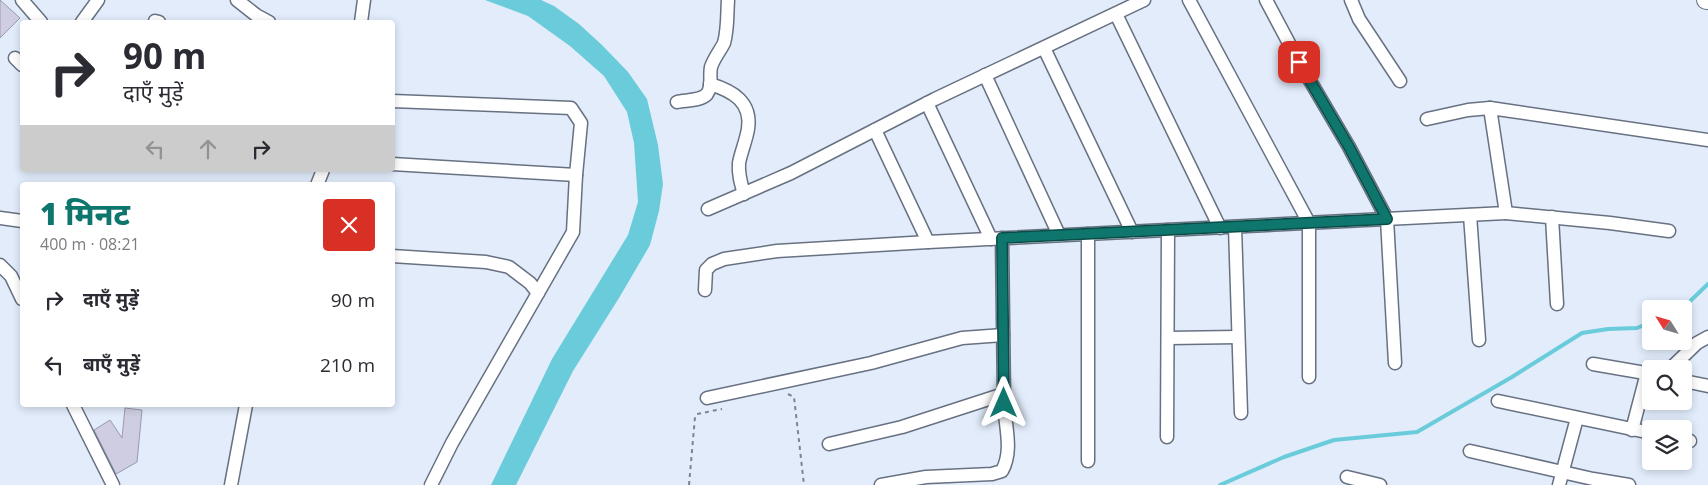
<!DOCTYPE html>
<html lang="hi">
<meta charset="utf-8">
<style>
body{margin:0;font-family:"Open Sans","Noto Sans Devanagari",sans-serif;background:#f7f7f7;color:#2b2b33;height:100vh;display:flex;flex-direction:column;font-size:19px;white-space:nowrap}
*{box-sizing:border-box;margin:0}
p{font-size:16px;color:#7c7c81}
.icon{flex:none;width:28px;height:28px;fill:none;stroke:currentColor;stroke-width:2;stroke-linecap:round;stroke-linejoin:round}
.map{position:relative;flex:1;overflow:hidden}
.drawer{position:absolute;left:20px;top:182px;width:375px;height:225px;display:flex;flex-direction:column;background:#fff;border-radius:5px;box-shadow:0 2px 8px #0003}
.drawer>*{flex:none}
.banner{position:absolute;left:20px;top:20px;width:375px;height:152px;border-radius:5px;box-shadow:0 2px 8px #0003;background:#fff;color:#2b2b33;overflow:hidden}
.needle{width:32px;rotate:307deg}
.fabs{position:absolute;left:1642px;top:300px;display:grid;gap:10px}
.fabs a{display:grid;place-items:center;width:50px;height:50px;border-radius:5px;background:#fff;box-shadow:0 2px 8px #0003;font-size:25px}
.pin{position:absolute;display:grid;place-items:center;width:42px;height:42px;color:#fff;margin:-21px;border-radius:10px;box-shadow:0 2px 8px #0006}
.me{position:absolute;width:55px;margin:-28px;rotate:0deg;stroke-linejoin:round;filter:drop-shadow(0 0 4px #0008)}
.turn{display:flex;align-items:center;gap:18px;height:105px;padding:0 20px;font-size:22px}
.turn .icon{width:65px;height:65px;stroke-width:2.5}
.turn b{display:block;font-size:35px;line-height:42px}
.lanes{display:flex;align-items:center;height:48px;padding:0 20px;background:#0003;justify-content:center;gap:25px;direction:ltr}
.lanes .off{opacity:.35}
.round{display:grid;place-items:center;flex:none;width:52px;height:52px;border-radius:5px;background:#f7f7f7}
.summary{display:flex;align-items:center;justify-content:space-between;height:85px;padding:0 20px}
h1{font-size:30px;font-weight:800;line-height:38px;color:#0f766e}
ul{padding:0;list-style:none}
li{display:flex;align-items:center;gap:15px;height:65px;padding:0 20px}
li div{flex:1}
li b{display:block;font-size:19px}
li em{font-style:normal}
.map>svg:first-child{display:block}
</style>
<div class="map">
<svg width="1708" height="485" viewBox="0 0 1708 485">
<rect width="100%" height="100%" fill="#e2ecfb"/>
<!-- water -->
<polygon fill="#6accda" points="485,0 541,0 554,6 579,24 602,45 628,72 647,99 658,145 663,184 659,211 650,245 619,298 573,371 516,485 491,485 552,359 628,235 638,202 634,143 627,112 604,76 570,46 528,16"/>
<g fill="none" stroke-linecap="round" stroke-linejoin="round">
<!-- stream -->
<g stroke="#6accda" stroke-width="4">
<polyline points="1678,309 1685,306 1708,284"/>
<polyline points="1220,485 1284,457 1334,440 1417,432 1512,377 1582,333 1608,329 1637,328 1651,322"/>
</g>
</g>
<!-- building -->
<g fill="#cecde2" stroke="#9999ad">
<polygon points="0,0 20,18 0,38"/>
<polygon points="125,408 142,410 137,462 116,474 94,430 110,420 122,438"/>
</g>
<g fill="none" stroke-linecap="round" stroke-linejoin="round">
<!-- street casing -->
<g stroke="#677182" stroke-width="15">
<g id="street">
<polyline points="22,0 41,22"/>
<polyline points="237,0 256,15 269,22"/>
<polyline points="1189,0 1309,223 1309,377"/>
<polyline points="1266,0 1299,62 1349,147 1387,219 1395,363"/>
<polyline points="1351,0 1359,19 1400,81"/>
<polyline points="1116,14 1220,228"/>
<polyline points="155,21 159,22"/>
<polyline points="82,22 98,0"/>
<polyline points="361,22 364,0"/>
<polyline points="1044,48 1132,232"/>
<polyline points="15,58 22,65"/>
<polyline points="985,75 1059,235"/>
<path d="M 710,84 C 733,91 752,102 748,129 C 746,141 741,152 739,163 C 738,174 741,184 744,194"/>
<polyline points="392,101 571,108 581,123 576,175 573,232 452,443 431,485"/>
<path d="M 677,102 C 686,100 701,101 707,94 C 713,86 709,75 711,67 C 714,58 720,51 724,43 C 728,29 727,14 728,0"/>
<polyline points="927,103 991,239"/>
<polyline points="1427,119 1468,110 1490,108"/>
<polyline points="875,130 928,242"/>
<polyline points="392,164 576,175"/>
<polyline points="317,185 323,170"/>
<polyline points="708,209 791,173 935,99 1144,0"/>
<polyline points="1506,213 1610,223 1669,231"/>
<polyline points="1470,215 1479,340"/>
<polyline points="1552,217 1557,304"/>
<polyline points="0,218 22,221"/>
<polyline points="1235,227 1241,413"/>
<polyline points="392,256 486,262 509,267 530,283 538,293"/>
<polyline points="0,265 11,276 22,299"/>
<polyline points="705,290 706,270 712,264 724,259 777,251 928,242 1506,213 1490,108 1708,140"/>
<polyline points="1168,338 1238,337"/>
<polyline points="1593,364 1651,374"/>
<polyline points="1670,369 1697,343 1708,337"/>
<polyline points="1684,381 1708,386"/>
<polyline points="707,398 871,363 962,338 1003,335"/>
<polyline points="1498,401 1651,433"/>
<polyline points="73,405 113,485"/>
<polyline points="1632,430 1647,373"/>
<polyline points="1167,437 1168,230"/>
<polyline points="1684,440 1690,441"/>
<polyline points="829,444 902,427 1004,394"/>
<polyline points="1470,451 1593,479 1629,485"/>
<polyline points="1088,461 1088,234"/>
<polyline points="1347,477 1380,485"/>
<polyline points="231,485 246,405"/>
<path d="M 881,485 L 926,477 L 992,474 L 1002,471 C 1014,449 1004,424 1004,400 C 1003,346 1003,292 1002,238"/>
<polyline points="1559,485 1577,418"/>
</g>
</g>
<!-- secondary casing -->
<g stroke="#677182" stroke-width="20">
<polyline id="secondary" points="1706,0 1708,0"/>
</g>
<!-- path -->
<g stroke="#7c848e" stroke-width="2" stroke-dasharray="4 4" stroke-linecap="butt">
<polyline points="788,394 794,397 804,485"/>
<polyline points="689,485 695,417 697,414 722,409"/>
</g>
<!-- street -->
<use href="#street" stroke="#fff" stroke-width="12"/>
<!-- secondary -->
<use href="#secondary" stroke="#fff" stroke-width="18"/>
</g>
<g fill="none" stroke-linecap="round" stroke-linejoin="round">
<!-- route casing -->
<g stroke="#0a4d48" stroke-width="12">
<polyline id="route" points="1004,403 1002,238 1387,219 1349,147 1299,62"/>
</g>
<!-- route -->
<use href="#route" stroke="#0f766e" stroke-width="9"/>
</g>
</svg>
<div class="fabs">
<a><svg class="needle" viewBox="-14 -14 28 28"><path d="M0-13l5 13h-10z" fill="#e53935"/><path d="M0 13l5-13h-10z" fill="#7c7c81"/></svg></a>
<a><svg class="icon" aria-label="search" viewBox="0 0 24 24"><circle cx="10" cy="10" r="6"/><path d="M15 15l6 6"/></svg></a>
<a><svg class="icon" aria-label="layers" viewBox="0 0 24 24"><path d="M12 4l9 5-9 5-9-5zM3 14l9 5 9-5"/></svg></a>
</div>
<div class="pin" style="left:1299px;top:62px;background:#d93025"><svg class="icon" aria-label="arrive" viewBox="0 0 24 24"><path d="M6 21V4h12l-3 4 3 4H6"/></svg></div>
<svg class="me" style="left:1004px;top:403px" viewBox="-20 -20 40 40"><path d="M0-17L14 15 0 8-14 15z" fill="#0f766e" stroke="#fff" stroke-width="4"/></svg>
<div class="banner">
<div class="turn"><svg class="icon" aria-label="right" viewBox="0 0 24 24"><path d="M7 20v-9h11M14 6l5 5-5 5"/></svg><div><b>90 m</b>दाएँ मुड़ें</div></div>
<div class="lanes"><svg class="icon off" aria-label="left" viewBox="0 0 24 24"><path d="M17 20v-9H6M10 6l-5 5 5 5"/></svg><svg class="icon off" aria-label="ahead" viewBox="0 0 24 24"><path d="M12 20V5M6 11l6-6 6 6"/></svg><svg class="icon" aria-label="right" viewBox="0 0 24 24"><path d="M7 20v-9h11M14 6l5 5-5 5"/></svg></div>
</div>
<section class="drawer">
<div class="summary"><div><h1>1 मिनट</h1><p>400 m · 08:21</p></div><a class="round" style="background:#d93025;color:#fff"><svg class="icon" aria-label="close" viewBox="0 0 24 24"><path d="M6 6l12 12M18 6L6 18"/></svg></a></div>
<ul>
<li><svg class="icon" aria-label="right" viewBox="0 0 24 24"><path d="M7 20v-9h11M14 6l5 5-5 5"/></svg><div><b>दाएँ मुड़ें</b></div><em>90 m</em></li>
<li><svg class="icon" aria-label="left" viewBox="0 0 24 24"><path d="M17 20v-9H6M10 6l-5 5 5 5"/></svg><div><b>बाएँ मुड़ें</b></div><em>210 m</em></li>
</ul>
</section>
</div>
